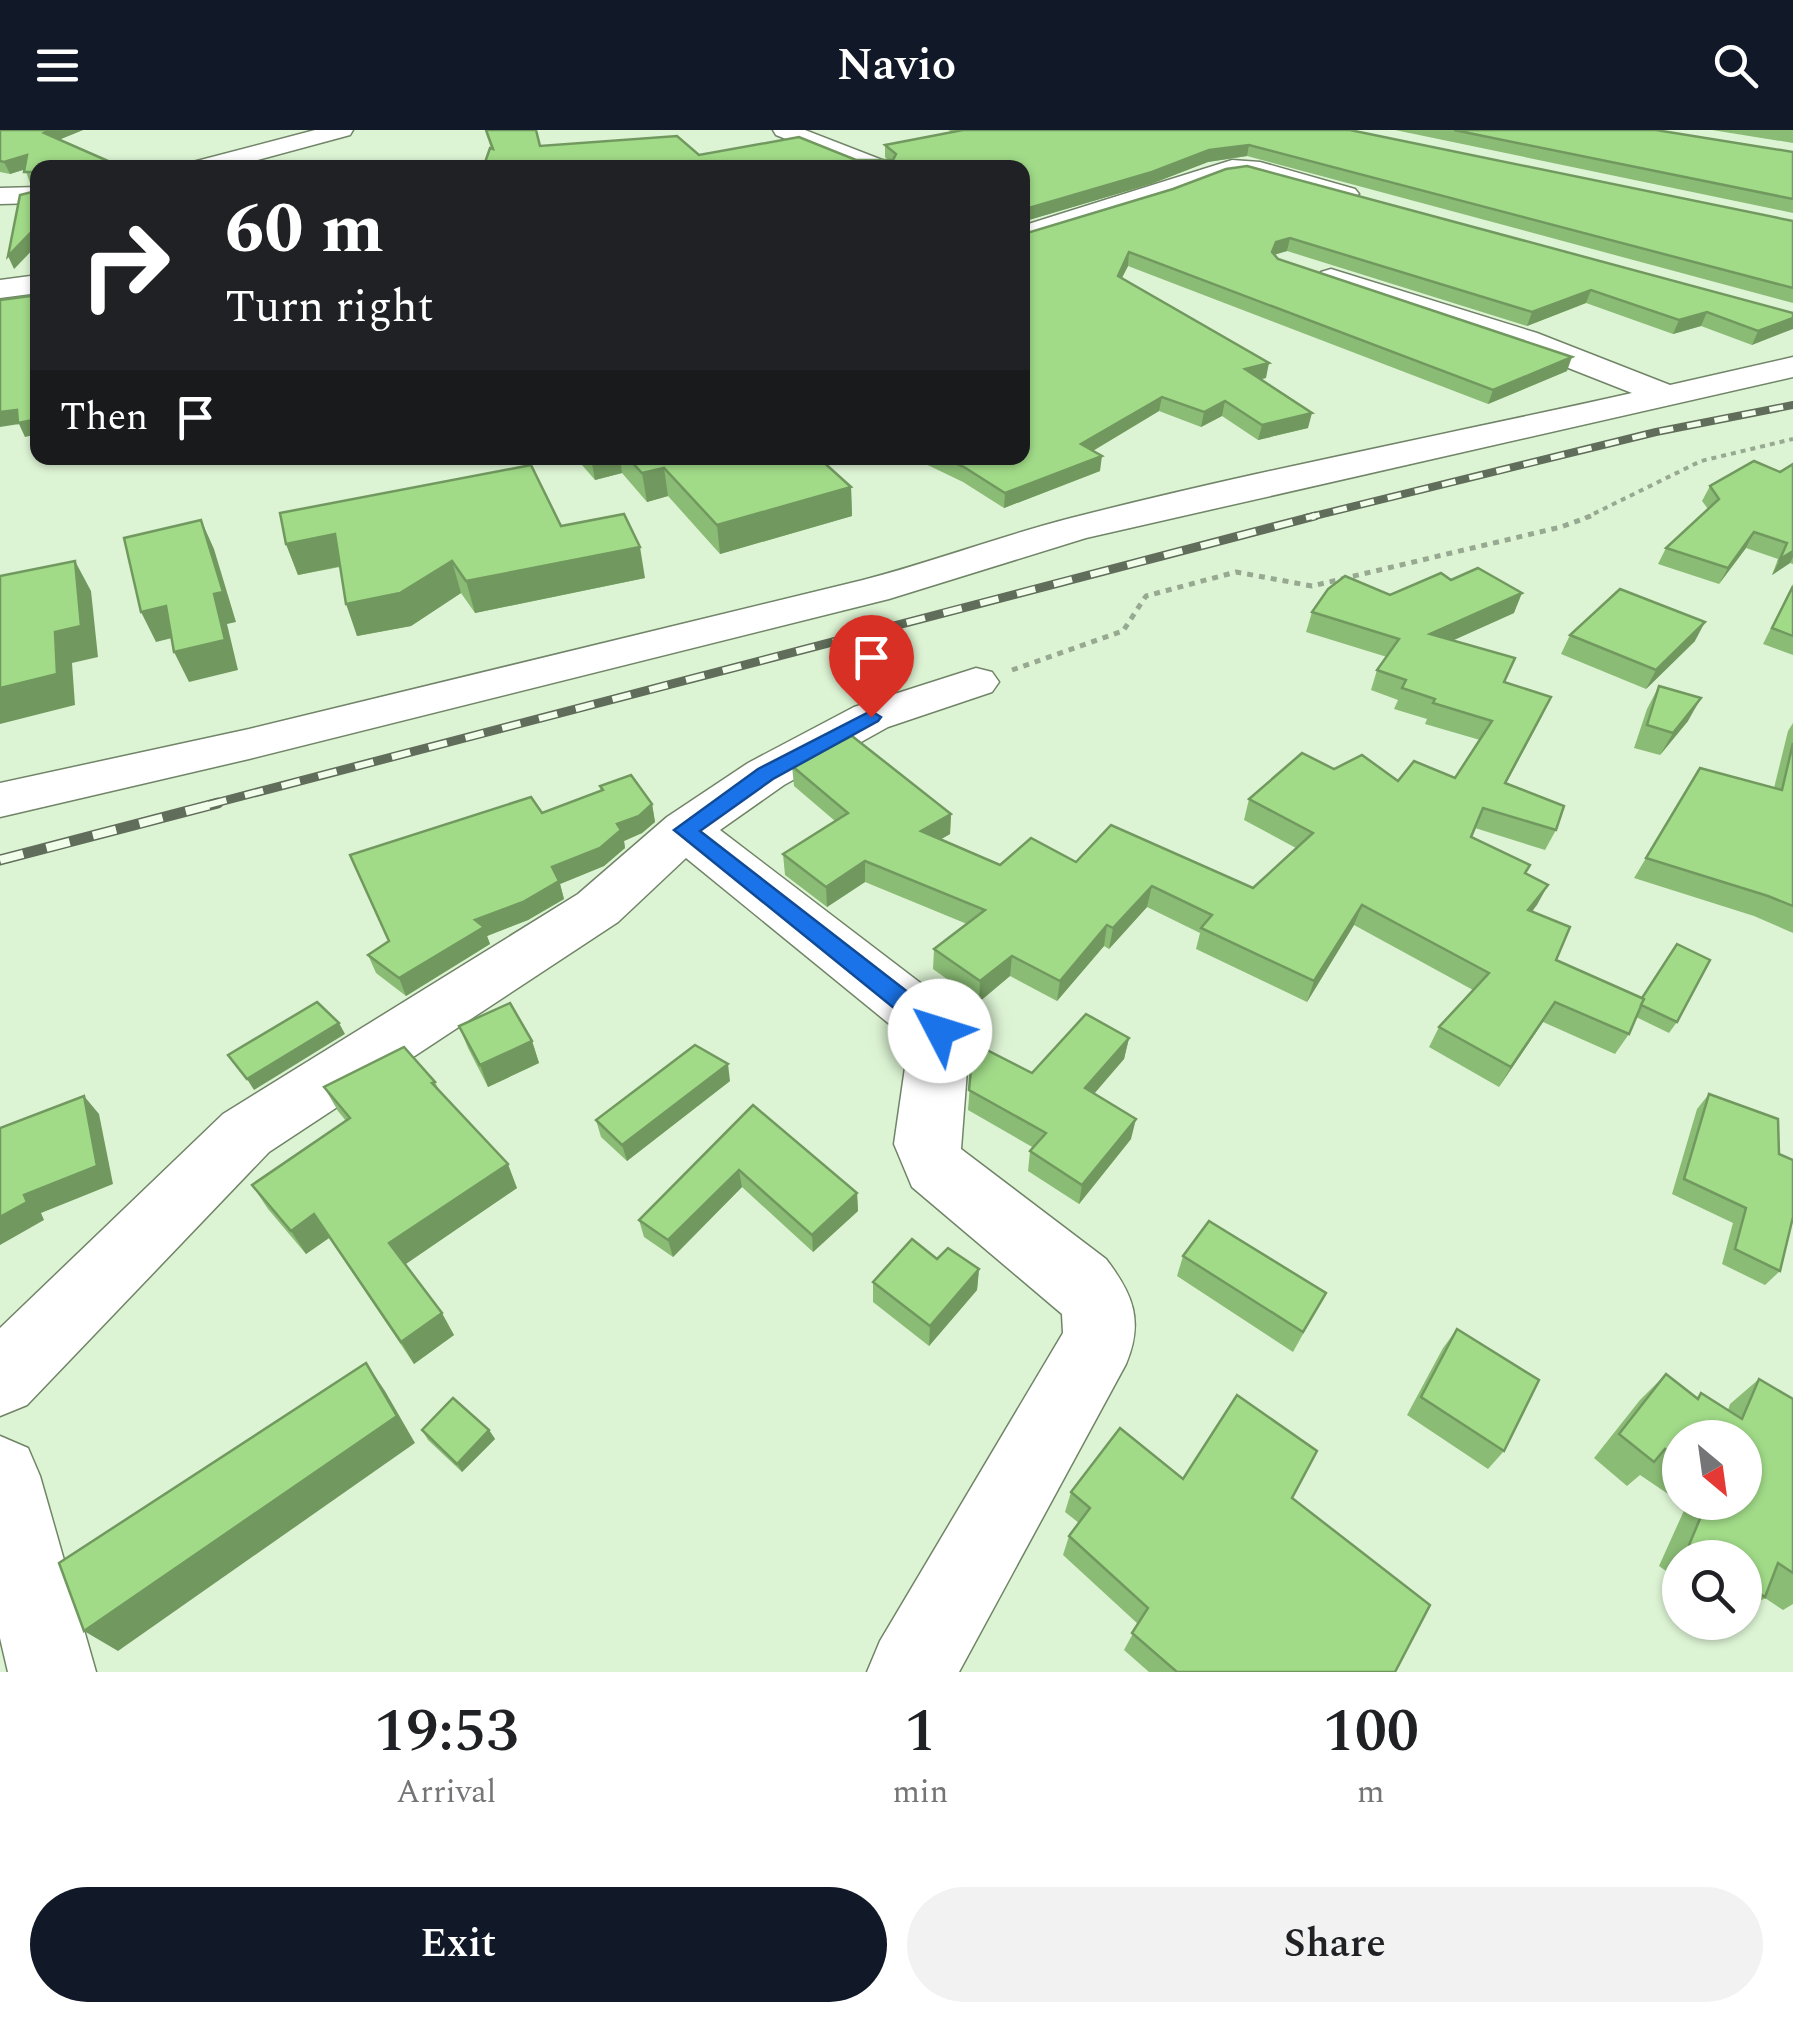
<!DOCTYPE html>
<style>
body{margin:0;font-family:Spectral,serif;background:#f2f2f2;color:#202124;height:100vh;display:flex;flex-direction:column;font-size:38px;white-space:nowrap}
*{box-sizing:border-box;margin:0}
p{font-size:32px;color:#757577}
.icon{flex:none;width:55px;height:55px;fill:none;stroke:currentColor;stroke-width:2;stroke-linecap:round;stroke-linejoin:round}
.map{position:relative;height:1542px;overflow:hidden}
.panel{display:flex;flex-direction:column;background:#fff;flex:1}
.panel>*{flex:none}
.guide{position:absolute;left:30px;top:30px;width:1000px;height:305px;border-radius:20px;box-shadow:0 2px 8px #0004;background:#202124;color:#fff;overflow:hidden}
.needle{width:65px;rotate:151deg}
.tools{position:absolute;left:1662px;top:1290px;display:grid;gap:20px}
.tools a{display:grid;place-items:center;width:100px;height:100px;border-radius:50%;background:#fff;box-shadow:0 2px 8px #0004;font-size:50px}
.pin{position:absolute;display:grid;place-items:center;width:85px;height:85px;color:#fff;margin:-102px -42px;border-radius:50% 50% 50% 0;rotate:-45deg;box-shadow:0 0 10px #0007}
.pin .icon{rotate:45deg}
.me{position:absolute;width:110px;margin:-55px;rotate:310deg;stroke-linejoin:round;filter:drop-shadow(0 0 8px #0008)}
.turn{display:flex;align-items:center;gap:35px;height:210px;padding:0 30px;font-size:45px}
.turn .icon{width:130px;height:130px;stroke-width:2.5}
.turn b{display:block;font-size:70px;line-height:85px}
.then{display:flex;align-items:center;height:95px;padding:0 30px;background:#0003;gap:20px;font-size:38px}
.eta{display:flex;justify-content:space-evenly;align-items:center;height:170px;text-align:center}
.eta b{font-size:60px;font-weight:600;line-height:70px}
.action{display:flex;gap:20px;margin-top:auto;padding:20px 30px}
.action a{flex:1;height:115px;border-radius:60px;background:#111827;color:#fff;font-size:40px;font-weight:600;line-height:115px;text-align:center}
.action a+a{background:#f2f2f2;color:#202124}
header{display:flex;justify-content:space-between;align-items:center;height:130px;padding:0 30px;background:#111827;color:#fff;font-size:45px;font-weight:600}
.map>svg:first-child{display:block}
</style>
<header><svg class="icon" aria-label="menu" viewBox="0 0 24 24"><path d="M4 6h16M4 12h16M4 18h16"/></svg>Navio<svg class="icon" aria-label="search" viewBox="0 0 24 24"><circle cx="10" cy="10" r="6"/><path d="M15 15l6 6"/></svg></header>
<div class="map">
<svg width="1793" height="1542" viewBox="0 0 1793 1542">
<rect width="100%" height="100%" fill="#ddf4d4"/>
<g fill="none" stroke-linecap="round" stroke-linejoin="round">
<!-- minor casing -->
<g stroke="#708467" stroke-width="3">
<g id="minor">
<polygon points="315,0 353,0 350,5 228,38 186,38 189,33"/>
<polygon points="773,0 805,0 890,33 893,38 858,38 776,5"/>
<polygon points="1232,30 1260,32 1355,59 1359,64 1346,72 1258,46 1234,44 1022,113 1022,96"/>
<polygon points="38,57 38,73 0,74 0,58"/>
<path d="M 1331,139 L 1537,203 L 1670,255 L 1793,227 L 1793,247 L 1086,408 L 889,469 L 249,629 L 0,687 L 0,653 L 249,599 L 863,450 C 932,432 998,407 1067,389 C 1254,341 1444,305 1632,263 L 1515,217 L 1321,154 L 1317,148 L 1321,142 Z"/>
<polygon points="38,145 38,163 0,168 0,150"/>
<path d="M 976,538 L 992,542 L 999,552 L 992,562 L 888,597 L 784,655 L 720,700 L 961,884 L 970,901 L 961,1019 L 1106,1129 C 1133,1164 1144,1191 1126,1234 L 959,1542 L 867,1542 L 880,1511 L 1063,1203 L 1062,1184 L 912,1057 L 894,1014 L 909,910 L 686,728 L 618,792 L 269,1022 L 27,1275 L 0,1286 L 0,1198 L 223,984 L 578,764 L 667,687 L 748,633 L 854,577 Z"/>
<polygon points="0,1306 28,1318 40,1346 96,1542 8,1542 0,1508"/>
</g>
</g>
<!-- path-far1 -->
<polyline stroke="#98a991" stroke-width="4" stroke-dasharray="5 5" stroke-linecap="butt" points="1585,388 1701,331 1793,309"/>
<!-- path -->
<polyline stroke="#98a991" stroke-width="5" stroke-dasharray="6 6" stroke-linecap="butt" points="1012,540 1123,501 1146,466 1236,442 1312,456 1561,397 1591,386"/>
<!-- minor -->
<use href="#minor" fill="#fff" fill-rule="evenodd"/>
<!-- rail-far2 casing -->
<g stroke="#606d5a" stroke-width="8">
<polyline id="rail-far2" points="1306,388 1656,302 1793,275"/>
</g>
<!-- rail-far1 casing -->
<g stroke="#606d5a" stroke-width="9">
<polyline id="rail-far1" points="208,675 1315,386"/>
</g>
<!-- rail casing -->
<g stroke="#606d5a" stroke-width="11">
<polyline id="rail" points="0,730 218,673"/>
</g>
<!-- rail-far2 -->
<use href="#rail-far2" stroke="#f0feea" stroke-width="5" stroke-dasharray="14" stroke-linecap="butt"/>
<!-- rail-far1 -->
<use href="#rail-far1" stroke="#f0feea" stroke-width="6" stroke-dasharray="19" stroke-linecap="butt"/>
<!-- rail -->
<use href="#rail" stroke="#f0feea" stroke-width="8" stroke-dasharray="24" stroke-linecap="butt"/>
</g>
<!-- wall -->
<g fill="#8abc75">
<polygon points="0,0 83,0 60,9 38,38 38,114 14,139 36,61 36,54 30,53 25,39 10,44 0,42"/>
<polygon points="485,0 540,16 699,25 888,30 885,27 885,15 953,2 948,0 1350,0 1793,91 1793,173 1247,26 1208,32 1151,54 1022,92 1022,38 491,18"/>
<polygon points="1395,0 1656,0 1793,22 1793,83"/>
<polygon points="1712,0 1793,0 1793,13"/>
<polygon points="1173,59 1793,183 1752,215 1701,196 1673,204 1586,173 1527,196 1287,121 1274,125 1278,129 1567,241 1488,274 1128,136 1122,148 1266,248 1260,249 1308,298 1258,310 1222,286 1201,297 1159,281 1093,321 1100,341 1004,378 963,352 913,328 1022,328 1024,104"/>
<polygon points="576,328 819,328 851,357 852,386 720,424 668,366 647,372 622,343 595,350"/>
<polygon points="1793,334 1793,434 1790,433 1772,445 1778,429 1746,418 1719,454 1658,434 1666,418 1708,379 1702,371 1710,356 1780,342"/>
<polygon points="561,396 645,448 475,483 461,463 411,496 357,506 340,437 298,445 286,414"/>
<polygon points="1793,454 1793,525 1763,514"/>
<polygon points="1390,465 1514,483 1453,510 1505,552 1551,567 1506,653 1556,700 1545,720 1475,698 1471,707 1525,743 1548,755 1532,782 1556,830 1677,892 1669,903 1636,887 1629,904 1615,924 1543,892 1499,957 1429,917 1439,897 1473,860 1354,795 1307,872 1196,819 1200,803 1147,777 1109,819 1104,816 1057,871 1010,846 979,872 933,839 934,819 967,794 865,752 827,777 785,745 783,724 835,691 794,656 792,636 951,684 950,704 941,709 1000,735 1076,732 1253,758 1296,718 1244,690 1249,669 1334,639 1398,651 1455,648 1480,610 1425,594 1427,589 1394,579 1398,570 1371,560 1377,540 1387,527 1306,502 1312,482"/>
<polygon points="1570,505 1695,511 1646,559 1561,524"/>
<polygon points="1659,556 1688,591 1660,625 1634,618 1647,579"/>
<polygon points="1793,593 1793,803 1754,786 1634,748 1646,728 1774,658 1788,601"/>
<polygon points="600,656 652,674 655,692 642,703 624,711 625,718 604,736 560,754 564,769 528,790 487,806 490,814 406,866 376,843 368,825 388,811 542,683 601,661"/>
<polygon points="459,896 532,911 539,933 488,957 468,918"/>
<polygon points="1129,908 1124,929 1094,963 1131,1009 1079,1074 1028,1041 1030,1021 1034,1018 968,980 972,928 1032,943"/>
<polygon points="730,951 627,1031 601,1007 596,990"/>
<polygon points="435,952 440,962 517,1058 405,1134 454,1205 414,1234 329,1108 306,1124 268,1079 252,1055 346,991 338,981 324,957"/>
<polygon points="1709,964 1780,1141 1765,1155 1722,1134 1733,1093 1672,1064 1697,979"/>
<polygon points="753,975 857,1063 858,1081 813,1122 742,1057 673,1127 644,1107 639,1090"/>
<polygon points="1183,1126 1326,1163 1293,1222 1177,1146"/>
<polygon points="979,1139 977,1160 929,1216 873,1172 873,1152"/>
<polygon points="1457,1199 1504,1321 1488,1339 1407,1285 1443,1218"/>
<polygon points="1666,1244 1696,1268 1701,1263 1728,1280 1730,1274 1759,1249 1793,1269 1793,1474 1783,1480 1765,1468 1745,1480 1745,1428 1680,1428 1680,1451 1659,1436 1686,1376 1681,1372 1745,1372 1680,1308 1680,1372 1640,1345 1627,1356 1594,1328 1640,1270"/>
<polygon points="422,1300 489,1300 495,1309 462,1342 428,1310"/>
<polygon points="1183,1349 1292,1368 1395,1542 1149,1542 1124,1520 1138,1494 1063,1425 1069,1406 1079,1393 1065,1382 1071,1362"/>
</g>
<!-- shaded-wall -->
<g fill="#71995f">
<polygon points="50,0 83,0 49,14 44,3"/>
<polygon points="1249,15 1247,26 1208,32 1151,54 1022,92 1022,80 1209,20"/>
<polygon points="27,25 33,37 10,44 4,32"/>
<polygon points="38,95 38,114 14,139 8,126"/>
<polygon points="1290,108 1287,121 1273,125 1272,122 1276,112"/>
<polygon points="1129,122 1128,136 1116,159 1118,146"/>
<polygon points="1591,160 1586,173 1527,196 1532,182"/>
<polygon points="1707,182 1701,196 1673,204 1679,190"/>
<polygon points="1793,188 1793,199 1752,215 1758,201"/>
<polygon points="1572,227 1567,241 1488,274 1493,260"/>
<polygon points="1269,233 1266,248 1242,254 1245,239"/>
<polygon points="1162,267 1159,281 1079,329 1081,314"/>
<polygon points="1225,271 1222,286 1201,297 1204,282"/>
<polygon points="17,280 38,289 38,304 25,307 19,294 0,297 0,282"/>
<polygon points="1312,283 1308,298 1258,310 1262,295"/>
<polygon points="1102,326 1100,341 1004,378 1005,363"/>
<polygon points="591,328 620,328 622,343 595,350"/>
<polygon points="664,338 668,366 647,372 642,343"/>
<polygon points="851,357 852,386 720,424 717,395"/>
<polygon points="201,390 214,419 236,492 227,494 238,540 189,552 174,522 214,464"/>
<polygon points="1754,402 1746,418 1719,454 1728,438"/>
<polygon points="335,404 346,435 298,445 286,414"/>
<polygon points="640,417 645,448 475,483 466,451"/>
<polygon points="1793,421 1793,427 1790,433 1772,445 1780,429"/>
<polygon points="75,431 91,461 98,527 72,533 75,575 0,594 0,558 55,502"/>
<polygon points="452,431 461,463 411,496 357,506 346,474"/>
<polygon points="1522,463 1514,483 1423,524 1430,504"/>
<polygon points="166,476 180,506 156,512 141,482"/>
<polygon points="1705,492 1695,511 1646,559 1656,540"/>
<polygon points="1551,567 1541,588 1495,674 1505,653"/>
<polygon points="1701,568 1688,591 1660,625 1673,603"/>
<polygon points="652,674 655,692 642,703 624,711 625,718 604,736 560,754 564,769 528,790 487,806 490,814 406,866 399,848 475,790 617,694"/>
<polygon points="951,684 950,704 921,721 921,701"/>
<polygon points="865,731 865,752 827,777 826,757"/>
<polygon points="1548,755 1537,775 1517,800 1528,780"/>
<polygon points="1152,756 1147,777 1109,819 1113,798"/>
<polygon points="1362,775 1354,795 1307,872 1314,851"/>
<polygon points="1107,795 1104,816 1057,871 1060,851"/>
<polygon points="1012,826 1010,846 979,872 980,851"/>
<polygon points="1555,872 1543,892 1499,957 1511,937"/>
<polygon points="339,893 345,904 254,960 247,949"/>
<polygon points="1129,908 1124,929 1082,978 1085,958"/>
<polygon points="532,911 539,933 488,957 480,935"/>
<polygon points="728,934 730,951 627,1031 622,1015"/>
<polygon points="84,966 99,984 113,1054 41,1083 44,1090 0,1115 0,1087 24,1065"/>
<polygon points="1136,989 1131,1009 1079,1074 1082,1055"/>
<polygon points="508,1034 517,1058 403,1136 389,1113"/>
<polygon points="739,1040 742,1057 673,1127 668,1110"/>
<polygon points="857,1063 858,1081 813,1122 812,1105"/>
<polygon points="314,1084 329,1108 306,1124 291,1101"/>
<polygon points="979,1139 977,1160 929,1216 930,1196"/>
<polygon points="442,1183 454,1205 414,1234 401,1212"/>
<polygon points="366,1233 385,1261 415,1313 118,1521 84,1501"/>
<polygon points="489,1300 495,1309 462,1342 457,1334"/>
</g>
<!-- building -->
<g fill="#a1db88" stroke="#71995f" stroke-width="2.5">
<polygon points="0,0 50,0 44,3 124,38 38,38 38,95 8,126 20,65 36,61 35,42 24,42 27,25 4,32 0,31"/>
<polygon points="486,0 536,0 540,16 677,6 699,25 799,7 856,30 893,30 896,24 885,15 963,0 1350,0 1793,91 1793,158 1249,15 1209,20 1152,42 1022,80 1022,38 483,38 490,18 493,19"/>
<polygon points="1454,0 1656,0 1793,22 1793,69"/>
<polygon points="1247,36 1793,183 1793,188 1758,201 1707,182 1679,190 1591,160 1532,182 1290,108 1276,112 1272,122 1278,129 1572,227 1493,260 1129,122 1118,146 1269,233 1245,239 1312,283 1262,295 1225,271 1204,282 1162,267 1081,314 1102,326 1005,363 964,337 944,328 1022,328 1022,103 1024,104 1173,59 1226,39"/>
<polygon points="38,165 38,289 18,293 17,280 0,282 0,170"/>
<polygon points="628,328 819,328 851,357 717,395 664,338 642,343"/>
<polygon points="1754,331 1780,342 1793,334 1793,421 1780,429 1787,413 1754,402 1728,438 1666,418 1719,369 1710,356"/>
<polygon points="531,335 561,396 624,384 640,417 466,451 452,431 400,463 346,474 335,404 286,414 280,383"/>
<polygon points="201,390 223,462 214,464 225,510 174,522 166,476 141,482 124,408"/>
<polygon points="75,431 81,496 55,502 57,544 0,558 0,446"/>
<polygon points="1478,438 1522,463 1430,504 1515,528 1504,552 1551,567 1505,653 1564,676 1556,700 1483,678 1471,707 1530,735 1525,743 1548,755 1528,780 1570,797 1556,830 1644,869 1629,904 1555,872 1511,937 1439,897 1489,843 1362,775 1314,851 1201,798 1212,785 1152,756 1113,798 1107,795 1060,851 1012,826 980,851 934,819 985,780 865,731 826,757 783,724 848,683 792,636 852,606 951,684 921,701 1000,735 1031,708 1076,732 1111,695 1253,758 1313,703 1249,669 1302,623 1334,639 1362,625 1398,651 1414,631 1455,648 1492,591 1433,573 1435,569 1402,558 1406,550 1377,540 1399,509 1312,482 1328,459 1345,446 1390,465 1441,443 1451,450"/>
<polygon points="1793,456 1793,506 1772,498"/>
<polygon points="1620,459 1705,492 1656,540 1570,505"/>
<polygon points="1659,556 1701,568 1673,603 1647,595"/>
<polygon points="1793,613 1793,776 1768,766 1646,728 1700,638 1782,660"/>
<polygon points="631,645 652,674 639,686 617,694 621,700 600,718 552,737 559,751 523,772 475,790 484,797 399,848 368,825 389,811 350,725 531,667 542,683 603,660 600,656"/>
<polygon points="1677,814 1710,830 1677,892 1641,875 1644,869 1642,868"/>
<polygon points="317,872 339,893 247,949 228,925"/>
<polygon points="510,873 532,911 480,935 459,896"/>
<polygon points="1086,884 1129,908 1085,958 1136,989 1082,1055 1030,1021 1046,1003 969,960 972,928 981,917 1032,943"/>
<polygon points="695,915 728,934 622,1015 596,990"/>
<polygon points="404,917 435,952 432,953 508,1034 389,1113 442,1183 401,1212 314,1084 291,1101 252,1055 350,988 324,957"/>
<polygon points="1709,964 1778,989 1779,1024 1793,1030 1793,1087 1780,1141 1735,1119 1746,1078 1684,1049"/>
<polygon points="84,966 97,1036 24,1065 27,1072 0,1087 0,998"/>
<polygon points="753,975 857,1063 812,1105 739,1040 668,1110 639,1090"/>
<polygon points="1209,1091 1326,1163 1303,1202 1183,1126"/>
<polygon points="912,1109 937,1129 948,1118 979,1139 930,1196 873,1152"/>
<polygon points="1457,1199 1539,1250 1504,1321 1421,1267"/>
<polygon points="366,1233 397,1286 84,1501 59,1433"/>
<polygon points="1666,1244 1698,1269 1701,1263 1742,1289 1759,1249 1793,1269 1793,1443 1778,1433 1765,1467 1745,1454 1745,1428 1707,1428 1689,1415 1707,1372 1745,1372 1745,1308 1680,1308 1680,1330 1665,1319 1654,1332 1619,1304"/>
<polygon points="1237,1265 1317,1321 1292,1368 1430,1475 1395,1542 1177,1542 1132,1503 1148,1478 1069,1406 1090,1378 1071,1362 1120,1298 1183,1349"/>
<polygon points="453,1268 489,1300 457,1334 422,1300"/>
</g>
<!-- route -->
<polygon fill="#1a73e8" stroke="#114b97" stroke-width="2.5" points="871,581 881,587 878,591 773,649 700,701 949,894 952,901 949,908 931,908 674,700 758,639"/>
</svg>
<div class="tools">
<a><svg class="needle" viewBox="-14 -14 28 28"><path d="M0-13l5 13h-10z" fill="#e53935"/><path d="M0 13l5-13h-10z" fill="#757577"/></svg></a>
<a><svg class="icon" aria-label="search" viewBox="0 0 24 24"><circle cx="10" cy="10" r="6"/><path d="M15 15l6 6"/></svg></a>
</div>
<div class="pin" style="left:871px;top:587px;background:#d93025"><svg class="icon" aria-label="arrive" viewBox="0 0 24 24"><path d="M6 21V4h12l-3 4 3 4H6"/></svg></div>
<svg class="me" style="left:940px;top:901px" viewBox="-20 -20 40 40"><circle r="19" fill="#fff"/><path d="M0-13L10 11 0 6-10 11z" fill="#1a73e8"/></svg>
<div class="guide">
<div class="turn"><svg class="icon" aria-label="right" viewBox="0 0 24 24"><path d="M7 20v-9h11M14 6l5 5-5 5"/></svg><div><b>60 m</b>Turn right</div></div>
<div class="then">Then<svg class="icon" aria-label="arrive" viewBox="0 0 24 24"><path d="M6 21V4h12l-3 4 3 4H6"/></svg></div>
</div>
</div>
<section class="panel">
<div class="eta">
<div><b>19:53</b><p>Arrival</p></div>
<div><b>1</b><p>min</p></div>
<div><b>100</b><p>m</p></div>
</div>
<div class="action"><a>Exit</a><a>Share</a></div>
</section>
